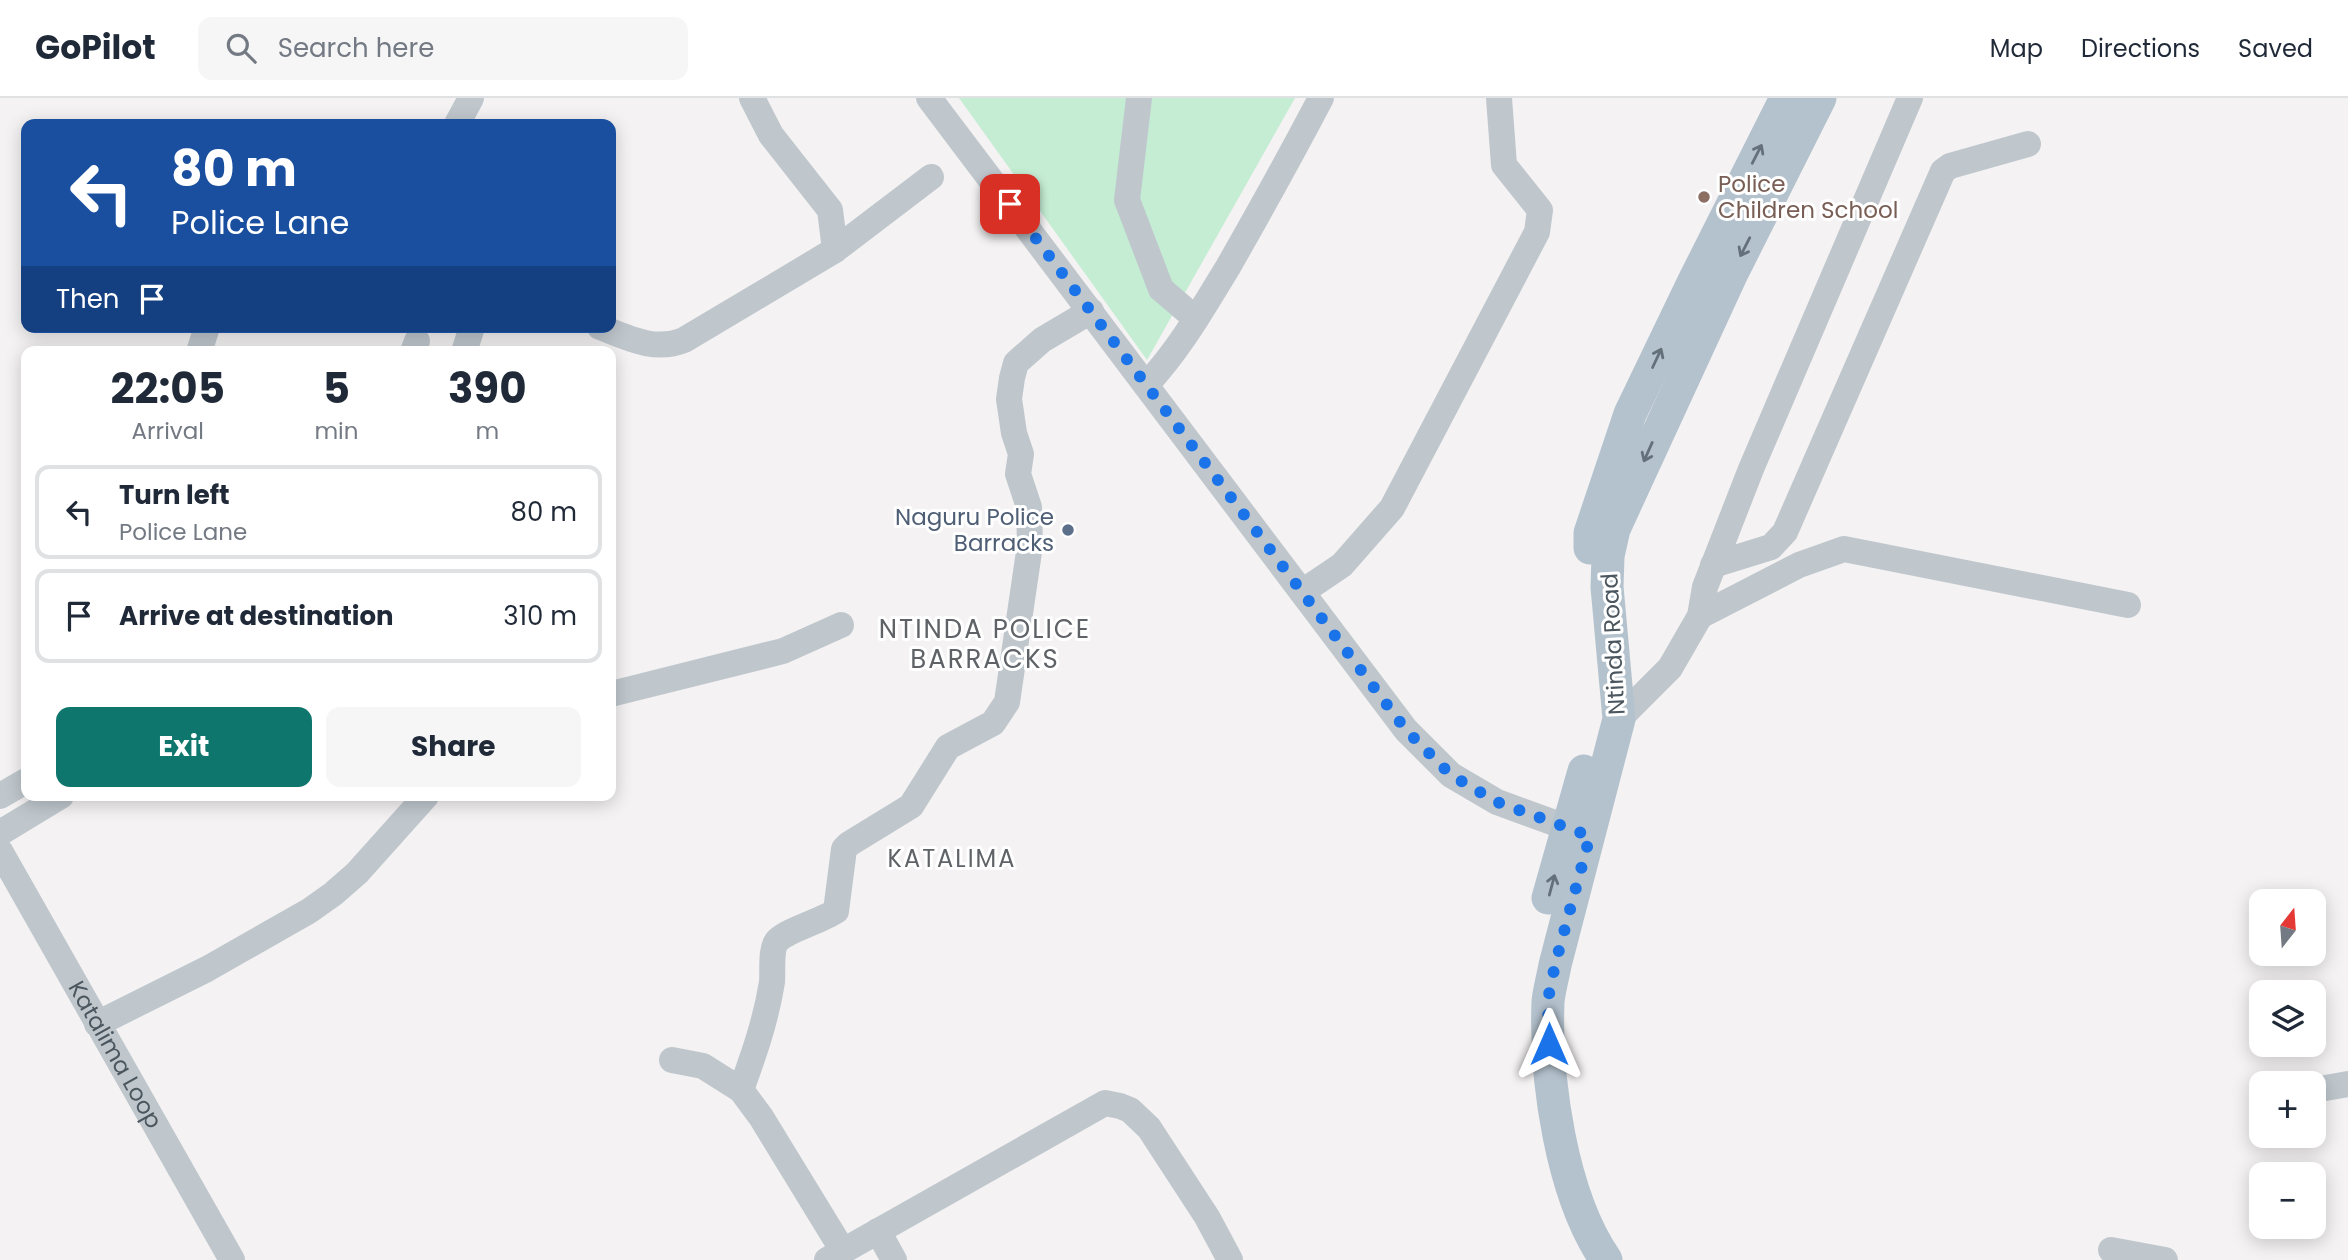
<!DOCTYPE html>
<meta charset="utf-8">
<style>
body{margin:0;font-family:Poppins,sans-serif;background:#f6f6f7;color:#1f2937;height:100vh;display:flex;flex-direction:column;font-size:26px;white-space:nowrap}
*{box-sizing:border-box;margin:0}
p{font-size:23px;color:#747a83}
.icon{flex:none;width:38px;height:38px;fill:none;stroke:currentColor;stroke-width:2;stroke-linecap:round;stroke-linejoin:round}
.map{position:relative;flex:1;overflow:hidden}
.panel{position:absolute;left:21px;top:248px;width:595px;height:455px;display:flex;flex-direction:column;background:#fff;border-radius:14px;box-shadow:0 4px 18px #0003}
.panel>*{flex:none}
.guide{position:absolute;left:21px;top:21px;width:595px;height:214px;border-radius:14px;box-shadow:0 4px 18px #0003;background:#1a4fa0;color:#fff;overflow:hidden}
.needle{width:46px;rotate:17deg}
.buttons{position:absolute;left:2249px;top:791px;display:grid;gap:14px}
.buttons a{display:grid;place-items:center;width:77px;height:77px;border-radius:14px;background:#fff;box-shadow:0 4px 18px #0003;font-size:35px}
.pin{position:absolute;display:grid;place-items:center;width:60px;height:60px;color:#fff;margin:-30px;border-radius:14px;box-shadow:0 4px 10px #0006}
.me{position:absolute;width:77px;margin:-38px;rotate:0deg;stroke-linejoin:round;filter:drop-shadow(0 0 5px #0008)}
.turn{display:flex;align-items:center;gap:24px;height:147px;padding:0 35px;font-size:32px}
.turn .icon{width:91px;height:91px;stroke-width:2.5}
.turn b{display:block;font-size:49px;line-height:60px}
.then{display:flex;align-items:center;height:66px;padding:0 35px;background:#0003;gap:14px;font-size:26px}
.eta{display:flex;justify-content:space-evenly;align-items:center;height:119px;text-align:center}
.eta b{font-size:42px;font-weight:700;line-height:49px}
.button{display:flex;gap:14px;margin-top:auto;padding:14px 35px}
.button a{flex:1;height:80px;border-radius:14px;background:#0f766e;color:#fff;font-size:28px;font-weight:700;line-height:80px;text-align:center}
.button a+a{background:#f6f6f7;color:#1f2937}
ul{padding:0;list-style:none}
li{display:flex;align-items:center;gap:21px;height:94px;margin:0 14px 10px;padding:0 21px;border:4px solid #e0e1e3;border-radius:14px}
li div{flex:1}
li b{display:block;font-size:26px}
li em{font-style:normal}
header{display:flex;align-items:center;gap:42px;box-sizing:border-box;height:98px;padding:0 35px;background:#fff;border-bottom:2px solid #e0e1e3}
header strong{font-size:33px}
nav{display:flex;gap:38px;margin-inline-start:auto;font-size:24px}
.search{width:490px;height:63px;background:#f6f6f7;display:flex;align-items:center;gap:18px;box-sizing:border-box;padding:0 24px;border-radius:14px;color:#747a83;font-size:26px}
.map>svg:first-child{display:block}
</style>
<header>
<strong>GoPilot</strong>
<div class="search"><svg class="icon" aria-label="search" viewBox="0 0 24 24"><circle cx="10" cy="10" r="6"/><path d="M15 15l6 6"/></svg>Search here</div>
<nav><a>Map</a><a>Directions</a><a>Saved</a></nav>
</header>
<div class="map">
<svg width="2348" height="1162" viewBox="0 0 2348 1162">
<rect width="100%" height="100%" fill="#f4f2f2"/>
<!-- green -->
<polygon fill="#c5edd4" points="959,0 1295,0 1147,262"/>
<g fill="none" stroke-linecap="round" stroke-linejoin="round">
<!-- minor -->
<g stroke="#bfc7cd" stroke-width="26">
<polyline points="752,0 771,37 830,112 835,152"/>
<polyline points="929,0 1406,632 1451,677 1497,704 1585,736"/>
<polyline points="1139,0 1127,102 1161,191 1196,221"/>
<polyline points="457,26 471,0"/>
<path d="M 600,229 C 628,240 655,254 684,242 L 835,152 L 931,79"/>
<polyline points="199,254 207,229"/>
<polyline points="413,254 417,243"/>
<polyline points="464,254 472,229"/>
<path d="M 1146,287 C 1179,252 1203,210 1228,169 C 1260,113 1291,57 1321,0"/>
<polyline points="1713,467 1771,449 1785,434 1943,73 1950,68 2028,46"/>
<polyline points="1302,494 1342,467 1392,410 1537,134 1540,112 1504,67 1499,0"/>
<polyline points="1700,518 1799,467 1844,451 2128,507"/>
<polyline points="611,596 783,553 841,527"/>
<polyline points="1619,621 1670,570 1700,518 1705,489 1751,371 1910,0"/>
<polyline points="0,698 26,683"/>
<polyline points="0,735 61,698"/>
<path id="s1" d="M 0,753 L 232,1162"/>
<polyline points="97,926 207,871 309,813 333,796 357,775 426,698"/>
<polyline points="672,962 703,968 741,992 761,1019 843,1153"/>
<path d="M 741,992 C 754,956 766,922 772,884 C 773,873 770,850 778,842 C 788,832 821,823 836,813 L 844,751 L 849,746 L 911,708 L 948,649 L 993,625 L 1007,604 L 1030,447 L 1029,409 L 1018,376 L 1021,356 L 1014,335 L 1009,301 L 1012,280 L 1016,265 L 1042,242 L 1091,213"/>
<polyline points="2314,992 2348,986"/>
<polyline points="878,1133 894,1162"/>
<polyline points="2111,1152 2165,1162"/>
<polyline points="827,1162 1105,1005 1120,1008 1130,1012 1149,1030 1207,1119 1230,1162"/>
</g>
<!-- major -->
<g stroke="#b4c2ce" stroke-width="33">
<polyline points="1590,450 1590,435 1630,316 1694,183 1786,0"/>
<polyline points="1548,800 1584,673"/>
<path d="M 1606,1162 C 1561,1097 1545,981 1548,904 C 1549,892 1553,879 1555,867 L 1619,621 L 1607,489 L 1608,458 L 1614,431 L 1731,177 L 1820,0"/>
</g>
</g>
<!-- one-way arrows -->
<defs><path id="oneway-shaft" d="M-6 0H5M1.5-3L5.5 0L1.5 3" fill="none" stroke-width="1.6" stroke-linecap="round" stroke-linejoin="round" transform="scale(1.75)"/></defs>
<g stroke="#65717a">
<use href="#oneway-shaft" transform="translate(1757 56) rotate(-63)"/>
<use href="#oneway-shaft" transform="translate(1745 149) rotate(117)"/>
<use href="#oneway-shaft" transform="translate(1657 260) rotate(-65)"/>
<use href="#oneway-shaft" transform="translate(1648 354) rotate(114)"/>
<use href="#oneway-shaft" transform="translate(1552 787) rotate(-75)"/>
</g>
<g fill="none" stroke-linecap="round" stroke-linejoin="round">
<!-- route -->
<polyline stroke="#1a73e8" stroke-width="12" stroke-dasharray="0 21.6" points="1010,106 1406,632 1451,677 1497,704 1590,738 1555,867 1548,901 1549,946"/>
</g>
<!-- markers -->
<circle fill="#8d6e63" stroke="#fff" stroke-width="2.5" cx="1704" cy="99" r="7"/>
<circle fill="#5c6f8a" stroke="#fff" stroke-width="2.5" cx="1068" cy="432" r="7"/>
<g text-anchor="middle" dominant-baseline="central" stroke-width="6" stroke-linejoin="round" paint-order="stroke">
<!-- education labels -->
<g font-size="23" fill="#785e54" stroke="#fff" text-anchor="start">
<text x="1718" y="86">Police<tspan x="1718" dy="26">Children School</tspan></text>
</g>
<!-- service labels -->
<g font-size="23" fill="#4e5e75" stroke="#fff" text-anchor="end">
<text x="1054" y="419">Naguru Police<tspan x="1054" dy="26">Barracks</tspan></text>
</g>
<!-- street labels -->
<g font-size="23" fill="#4b565e" stroke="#fff">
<text transform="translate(1613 546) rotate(-93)">Ntinda Road</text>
<text stroke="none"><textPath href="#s1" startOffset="234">Katalima Loop</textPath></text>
</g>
<!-- neighbourhood labels -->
<g font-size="24" letter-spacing="2" fill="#5f6367" stroke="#fff">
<text x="952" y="760">KATALIMA</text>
</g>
<!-- quarter labels -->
<g font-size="26" letter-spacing="2" fill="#5f6367" stroke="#fff">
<text x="985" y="531">NTINDA POLICE<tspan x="985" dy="30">BARRACKS</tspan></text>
</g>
</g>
</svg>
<div class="buttons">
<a><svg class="needle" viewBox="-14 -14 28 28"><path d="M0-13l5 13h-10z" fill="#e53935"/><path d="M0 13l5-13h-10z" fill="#747a83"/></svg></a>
<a><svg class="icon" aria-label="layers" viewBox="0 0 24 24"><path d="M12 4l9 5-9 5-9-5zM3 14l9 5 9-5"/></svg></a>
<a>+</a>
<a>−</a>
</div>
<div class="pin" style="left:1010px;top:106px;background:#d93025"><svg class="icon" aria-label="arrive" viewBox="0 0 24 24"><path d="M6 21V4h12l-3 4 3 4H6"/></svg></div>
<svg class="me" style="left:1549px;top:946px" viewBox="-20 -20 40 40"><path d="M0-17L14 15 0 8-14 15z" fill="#1a73e8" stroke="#fff" stroke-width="4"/></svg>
<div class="guide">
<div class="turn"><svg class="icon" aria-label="left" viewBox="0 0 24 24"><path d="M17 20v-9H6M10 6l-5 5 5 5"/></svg><div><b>80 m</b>Police Lane</div></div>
<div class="then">Then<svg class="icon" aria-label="arrive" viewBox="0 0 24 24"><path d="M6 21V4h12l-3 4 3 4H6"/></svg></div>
</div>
<section class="panel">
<div class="eta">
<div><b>22:05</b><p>Arrival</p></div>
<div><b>5</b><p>min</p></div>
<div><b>390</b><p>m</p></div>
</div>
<ul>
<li><svg class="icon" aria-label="left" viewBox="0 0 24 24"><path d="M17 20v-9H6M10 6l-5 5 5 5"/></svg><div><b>Turn left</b><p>Police Lane</p></div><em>80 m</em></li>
<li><svg class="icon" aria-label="arrive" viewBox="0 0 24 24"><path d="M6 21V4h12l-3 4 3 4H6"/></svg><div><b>Arrive at destination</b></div><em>310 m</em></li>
</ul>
<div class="button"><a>Exit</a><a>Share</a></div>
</section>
</div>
